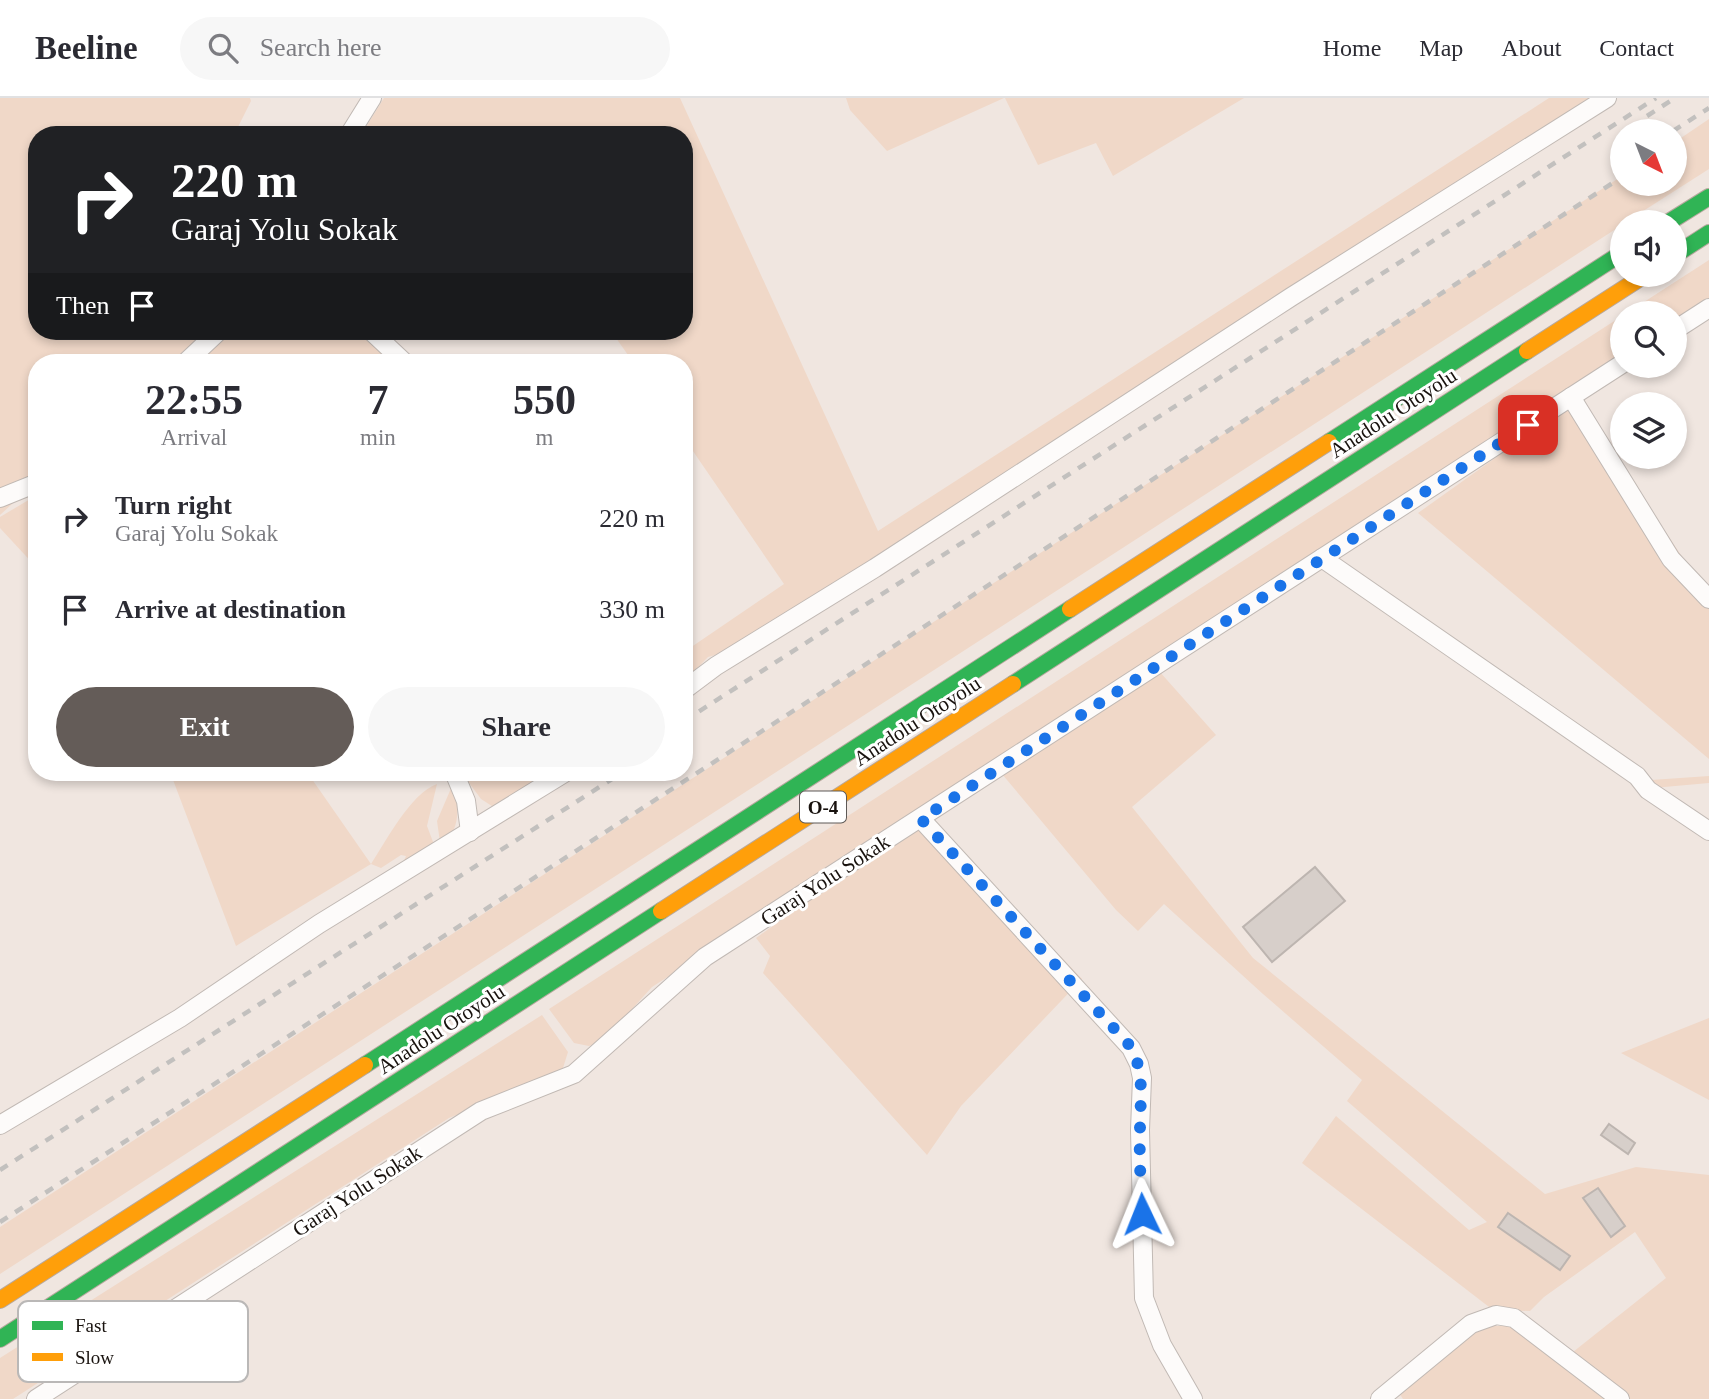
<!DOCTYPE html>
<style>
body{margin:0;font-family:Georgia,serif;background:#f7f7f7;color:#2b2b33;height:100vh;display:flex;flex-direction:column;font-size:26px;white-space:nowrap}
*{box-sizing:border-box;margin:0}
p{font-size:23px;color:#7c7c81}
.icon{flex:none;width:38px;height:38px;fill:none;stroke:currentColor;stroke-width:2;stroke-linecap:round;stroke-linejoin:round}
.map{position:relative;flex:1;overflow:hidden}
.details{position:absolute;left:28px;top:256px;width:665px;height:427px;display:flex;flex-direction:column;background:#fff;border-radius:28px;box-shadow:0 4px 10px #0003}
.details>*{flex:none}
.guide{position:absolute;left:28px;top:28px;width:665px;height:214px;border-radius:28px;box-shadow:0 4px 10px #0003;background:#202124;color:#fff;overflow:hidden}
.needle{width:46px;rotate:138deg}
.tools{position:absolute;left:1610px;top:21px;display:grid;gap:14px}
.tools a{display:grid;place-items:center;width:77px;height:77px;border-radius:50%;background:#fff;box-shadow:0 4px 10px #0003;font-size:35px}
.pin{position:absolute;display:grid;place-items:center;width:60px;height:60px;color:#fff;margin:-30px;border-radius:14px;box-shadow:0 4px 10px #0006}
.me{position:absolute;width:77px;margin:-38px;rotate:358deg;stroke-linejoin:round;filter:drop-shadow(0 0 5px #0008)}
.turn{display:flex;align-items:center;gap:24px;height:147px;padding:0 28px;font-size:32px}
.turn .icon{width:91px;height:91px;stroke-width:2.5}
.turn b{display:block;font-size:49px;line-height:60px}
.then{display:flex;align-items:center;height:66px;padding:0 28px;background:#0003;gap:14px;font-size:26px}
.eta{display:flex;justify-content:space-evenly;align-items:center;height:119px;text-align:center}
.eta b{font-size:42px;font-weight:800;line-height:49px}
.cta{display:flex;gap:14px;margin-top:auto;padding:14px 28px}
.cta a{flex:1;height:80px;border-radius:42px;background:#645c58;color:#fff;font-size:28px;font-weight:800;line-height:80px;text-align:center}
.cta a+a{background:#f7f7f7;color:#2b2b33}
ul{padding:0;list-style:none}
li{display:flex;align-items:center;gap:21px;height:91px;padding:0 28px}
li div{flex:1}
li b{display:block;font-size:26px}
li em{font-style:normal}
header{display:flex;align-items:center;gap:42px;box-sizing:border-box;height:98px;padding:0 35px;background:#fff;border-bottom:2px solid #e1e1e2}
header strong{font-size:33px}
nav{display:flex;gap:38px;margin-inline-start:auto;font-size:24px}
.search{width:490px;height:63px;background:#f7f7f7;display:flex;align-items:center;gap:18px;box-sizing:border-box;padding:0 24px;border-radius:38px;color:#7c7c81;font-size:26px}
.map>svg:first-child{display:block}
</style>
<header>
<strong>Beeline</strong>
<div class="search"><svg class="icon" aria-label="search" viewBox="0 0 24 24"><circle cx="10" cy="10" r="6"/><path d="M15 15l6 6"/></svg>Search here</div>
<nav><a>Home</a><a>Map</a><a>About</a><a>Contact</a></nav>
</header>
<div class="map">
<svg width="1709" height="1301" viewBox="0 0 1709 1301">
<rect width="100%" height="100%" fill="#f0e6e0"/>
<!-- green -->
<g fill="#f0d8c8">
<polygon points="0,0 250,0 251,3 234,37 37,37 37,233 210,233 175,264 37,264 37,383 0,417"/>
<polygon points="384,0 680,0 878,433 1549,0 1597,0 802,508 725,554 708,559 684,584 684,554 784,486 684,340 684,264 633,264 611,233 684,233 684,37 361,37"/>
<polygon points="846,0 1004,0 887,53 850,12"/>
<polygon points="1005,0 1244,0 1113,78 1096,45 1038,67"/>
<polygon points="1709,21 1709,71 1626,124 1622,124 1622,127 0,1176 0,1129 1622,78 1622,86 1675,86 1675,44"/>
<polygon points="1709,162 1709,206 1675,228 1675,215 1627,215"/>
<polygon points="1622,218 1622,262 652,889 603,943 589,948 574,945 549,911"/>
<polygon points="233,233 364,233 398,264 200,264"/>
<polygon points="1579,305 1695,478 1709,489 1709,661 1418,415 1505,353"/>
<polygon points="37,397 37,470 0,430 0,419"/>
<polygon points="1159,573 1216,637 1132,709 1253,860 1545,1096 1636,1069 1709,1077 1709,1301 1630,1301 1573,1254 1666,1180 1635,1134 1544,1199 1530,1213 1493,1212 1302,1065 1336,1018 1469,1132 1487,1124 1347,1003 1362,982 1263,896 1164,806 1138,833 1116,812 1002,676"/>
<path d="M 170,674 L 307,674 L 371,766 C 387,742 410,696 437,686 L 427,728 L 435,749 L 403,765 L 406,758 L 401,757 L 381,770 L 371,766 L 236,848 Z"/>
<polygon points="461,674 563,674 495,710 481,701"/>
<polygon points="1709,678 1709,685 1653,690 1651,682"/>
<path d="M 452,688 L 455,689 C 458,709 460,722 450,740 L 440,744 L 437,723 Z"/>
<polygon points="936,727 1082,881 961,1008 927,1057 763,875 770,858 756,840 874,755 915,732"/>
<polygon points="542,917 568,954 563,970 551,978 449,1020 13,1301 0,1301 0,1260"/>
<polygon points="1709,920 1709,1002 1621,955"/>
<polygon points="1488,1228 1510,1228 1527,1235 1608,1301 1403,1301 1399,1295 1469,1238"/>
</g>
<!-- building -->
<g fill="#d7cfca" stroke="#bdb5b0" stroke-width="2">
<polygon points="1315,769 1345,803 1272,864 1243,829"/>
<polygon points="1609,1026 1635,1045 1628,1056 1601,1037"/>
<polygon points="1598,1090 1625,1128 1611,1139 1583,1100"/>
<polygon points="1508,1115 1570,1158 1560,1172 1498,1129"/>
</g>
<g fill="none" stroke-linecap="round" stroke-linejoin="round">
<!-- street casing -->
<g stroke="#c1b9b4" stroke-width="20">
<g id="street">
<polyline points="349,37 372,0"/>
<polyline points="1675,232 1709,210"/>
<polyline points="371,233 404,264"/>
<polyline points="186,264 219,233"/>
<polyline points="1571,299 1671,461 1709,501"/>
<polyline points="0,400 37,385"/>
<polyline points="1322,460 1637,678 1648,692 1709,733"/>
<polyline points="684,592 716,568 875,470 1291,199 1607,0"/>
<polyline points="454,674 466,703 470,734"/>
<polyline points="921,721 1131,950 1139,966 1142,980 1140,1032 1144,1200 1162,1247 1193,1301"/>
<polyline points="0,1027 180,920 319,826 566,674"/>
<polyline points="36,1301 481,1013 574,976 705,859 1622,266"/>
<polyline points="1380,1301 1471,1226 1496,1217 1514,1220 1620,1301"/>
</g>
</g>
<!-- fast casing -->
<g stroke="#b7a89e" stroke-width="18">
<g id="fast">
<polyline points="1669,124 1709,99"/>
<polyline points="1675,157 1709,135"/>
<polyline points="1329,344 1622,155"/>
<polyline points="1013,586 1527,253"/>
<polyline points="365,967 1070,511"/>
<polyline points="0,1241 661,813"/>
</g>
</g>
<!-- slow casing -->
<g stroke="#b7a89e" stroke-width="18">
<g id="slow">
<polyline points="1527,253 1645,177"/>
<polyline points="1070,511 1329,344"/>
<polyline points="661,813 1013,586"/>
<polyline points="0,1202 365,967"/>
</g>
</g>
<!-- street -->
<use href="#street" stroke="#fdfbfa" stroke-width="18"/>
<!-- fast -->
<use href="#fast" stroke="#30b455" stroke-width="16"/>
<!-- slow -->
<use href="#slow" stroke="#ff9f0a" stroke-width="16"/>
<!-- rail -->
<g stroke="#c2c0be" stroke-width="4.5" stroke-dasharray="9 9" stroke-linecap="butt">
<polyline points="1647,18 1675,0"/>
<polyline points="1673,33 1709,10"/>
<polyline points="684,623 1656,0"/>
<polyline points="0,1072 623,674"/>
<polyline points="0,1124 1622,79"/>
</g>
</g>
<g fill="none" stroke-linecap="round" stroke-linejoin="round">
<!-- route -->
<path stroke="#1a73e8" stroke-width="12" stroke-dasharray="0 21.6" d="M 1142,1116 C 1141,1088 1139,1060 1140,1032 C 1140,1001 1145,979 1132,950 L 921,721 L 1528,327"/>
</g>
<g text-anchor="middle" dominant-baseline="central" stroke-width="6" stroke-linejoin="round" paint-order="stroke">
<!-- shield labels -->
<rect fill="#fff" stroke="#5d5956" stroke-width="2" x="800" y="693.5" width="46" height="31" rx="5"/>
<g font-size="19" font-weight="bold" fill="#18120e">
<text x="823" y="709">O-4</text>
</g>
<!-- street labels -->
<g font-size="21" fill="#18120e" stroke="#fff">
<text transform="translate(1393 315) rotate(-33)">Anadolu Otoyolu</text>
<text transform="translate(917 623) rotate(-33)">Anadolu Otoyolu</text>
<text transform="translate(825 782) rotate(-33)">Garaj Yolu Sokak</text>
<text transform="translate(441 931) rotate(-33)">Anadolu Otoyolu</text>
<text transform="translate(357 1093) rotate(-33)">Garaj Yolu Sokak</text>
</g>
</g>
<!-- legend -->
<rect x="18" y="1203" width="230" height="81" rx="10" fill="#fff" stroke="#bab8b7" stroke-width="2"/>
<rect x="32" y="1223" width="31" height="9" fill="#30b455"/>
<rect x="32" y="1255" width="31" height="8" fill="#ff9f0a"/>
<g font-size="19" fill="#18120e">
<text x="75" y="1234">Fast</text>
<text x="75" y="1266">Slow</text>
</g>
</svg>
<div class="tools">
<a><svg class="needle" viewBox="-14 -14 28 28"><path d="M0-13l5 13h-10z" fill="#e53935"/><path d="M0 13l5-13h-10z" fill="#7c7c81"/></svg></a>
<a><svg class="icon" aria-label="sound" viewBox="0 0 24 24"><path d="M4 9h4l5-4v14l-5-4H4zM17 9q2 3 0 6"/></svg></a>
<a><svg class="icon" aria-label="search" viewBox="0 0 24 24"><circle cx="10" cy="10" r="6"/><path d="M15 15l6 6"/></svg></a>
<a><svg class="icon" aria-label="layers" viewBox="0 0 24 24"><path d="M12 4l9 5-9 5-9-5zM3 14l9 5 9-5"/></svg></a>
</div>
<div class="pin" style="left:1528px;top:327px;background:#d93025"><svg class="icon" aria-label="arrive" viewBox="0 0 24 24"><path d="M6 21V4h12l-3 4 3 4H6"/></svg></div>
<svg class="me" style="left:1142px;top:1116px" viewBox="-20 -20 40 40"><path d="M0-17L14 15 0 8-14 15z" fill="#1a73e8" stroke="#fff" stroke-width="4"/></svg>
<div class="guide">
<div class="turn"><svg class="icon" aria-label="right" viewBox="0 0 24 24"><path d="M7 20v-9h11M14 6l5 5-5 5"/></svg><div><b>220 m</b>Garaj Yolu Sokak</div></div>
<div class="then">Then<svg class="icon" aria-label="arrive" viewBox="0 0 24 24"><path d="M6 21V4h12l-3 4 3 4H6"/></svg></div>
</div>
<section class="details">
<div class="eta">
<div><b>22:55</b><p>Arrival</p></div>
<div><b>7</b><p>min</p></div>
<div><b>550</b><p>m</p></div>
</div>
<ul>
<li><svg class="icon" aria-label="right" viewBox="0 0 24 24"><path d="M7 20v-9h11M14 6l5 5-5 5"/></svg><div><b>Turn right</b><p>Garaj Yolu Sokak</p></div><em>220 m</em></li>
<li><svg class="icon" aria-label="arrive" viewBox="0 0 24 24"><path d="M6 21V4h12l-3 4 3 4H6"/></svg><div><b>Arrive at destination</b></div><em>330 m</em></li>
</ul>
<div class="cta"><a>Exit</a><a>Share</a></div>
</section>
</div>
